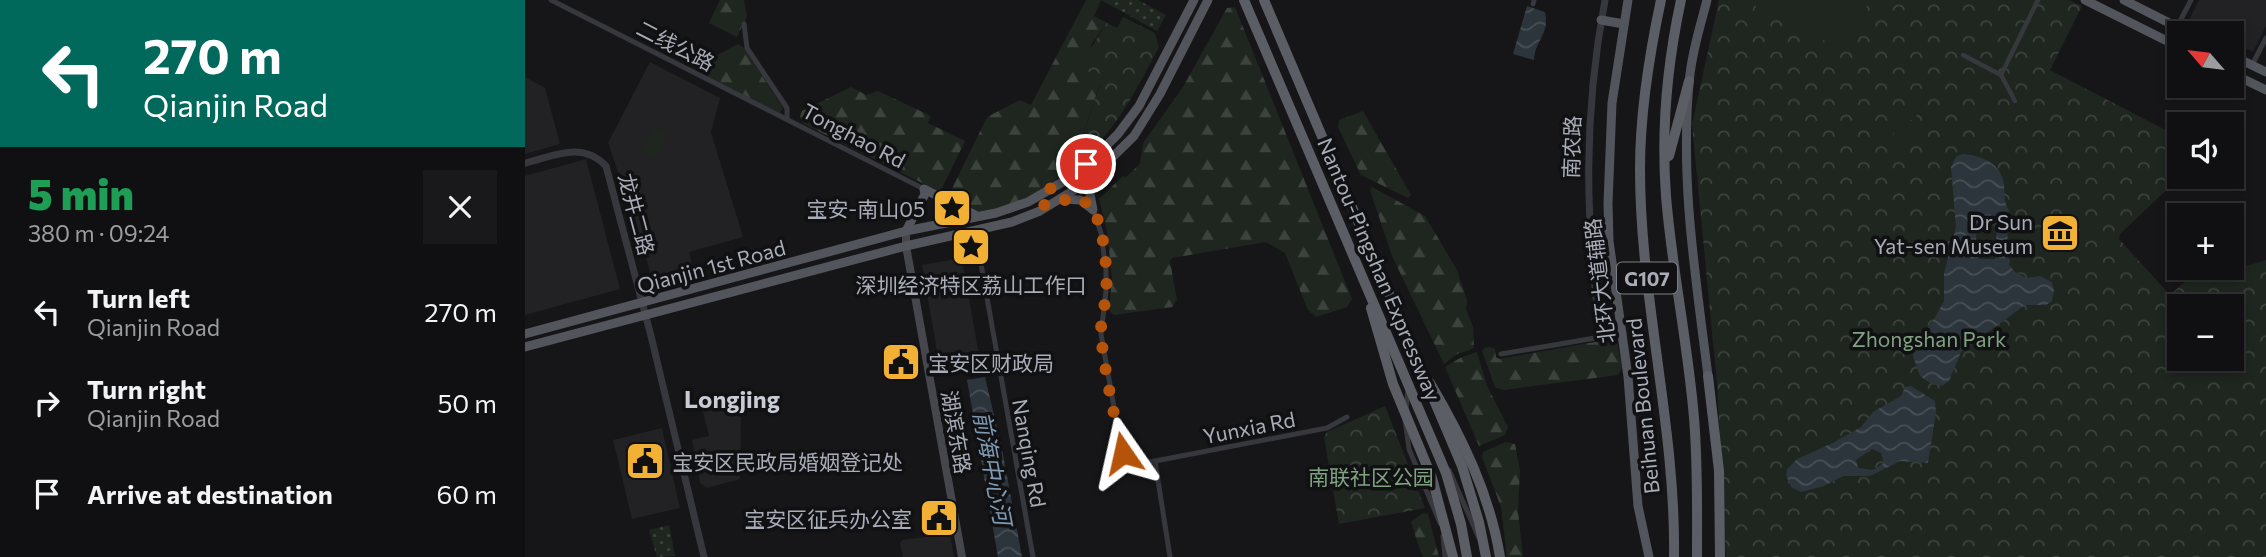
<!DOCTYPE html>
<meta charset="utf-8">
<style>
body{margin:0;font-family:Commissioner,"Noto Sans SC",sans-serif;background:#19191b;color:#f1f3f6;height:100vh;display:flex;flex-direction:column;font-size:26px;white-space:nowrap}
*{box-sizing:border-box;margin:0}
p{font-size:23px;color:#9c9d9f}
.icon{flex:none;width:38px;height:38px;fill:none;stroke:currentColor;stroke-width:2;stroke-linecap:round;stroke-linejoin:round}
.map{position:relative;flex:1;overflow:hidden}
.side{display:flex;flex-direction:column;background:#101012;width:525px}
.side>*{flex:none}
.banner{background:#00695c;color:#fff;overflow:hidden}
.needle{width:46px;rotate:298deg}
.tools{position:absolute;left:1642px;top:21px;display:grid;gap:14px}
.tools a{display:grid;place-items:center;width:77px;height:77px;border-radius:0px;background:#101012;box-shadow:0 4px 10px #0003,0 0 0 2px #303032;font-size:35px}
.pin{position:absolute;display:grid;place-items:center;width:60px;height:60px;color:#fff;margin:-30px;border:4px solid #fff;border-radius:50%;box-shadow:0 2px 7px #0007}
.me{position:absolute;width:77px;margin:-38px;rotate:349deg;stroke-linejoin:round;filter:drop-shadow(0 0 5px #0008)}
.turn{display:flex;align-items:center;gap:24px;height:147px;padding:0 28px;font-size:32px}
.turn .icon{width:91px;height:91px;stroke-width:2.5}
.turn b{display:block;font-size:49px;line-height:60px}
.round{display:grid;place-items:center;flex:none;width:74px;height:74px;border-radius:0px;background:#19191b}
.overview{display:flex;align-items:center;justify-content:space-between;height:119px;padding:0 28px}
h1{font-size:42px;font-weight:800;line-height:52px;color:#1e9e55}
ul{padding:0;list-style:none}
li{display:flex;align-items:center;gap:21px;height:91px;padding:0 28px}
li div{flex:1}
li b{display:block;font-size:26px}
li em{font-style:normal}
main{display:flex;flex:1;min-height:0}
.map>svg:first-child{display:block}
</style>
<main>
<section class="side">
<div class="banner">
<div class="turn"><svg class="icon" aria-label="left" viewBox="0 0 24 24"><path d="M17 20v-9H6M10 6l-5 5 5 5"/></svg><div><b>270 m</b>Qianjin Road</div></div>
</div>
<div class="overview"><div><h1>5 min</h1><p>380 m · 09:24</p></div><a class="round"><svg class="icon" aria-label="close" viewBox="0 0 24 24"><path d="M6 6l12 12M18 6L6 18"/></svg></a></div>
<ul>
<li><svg class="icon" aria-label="left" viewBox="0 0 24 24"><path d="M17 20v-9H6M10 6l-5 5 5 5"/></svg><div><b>Turn left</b><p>Qianjin Road</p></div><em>270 m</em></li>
<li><svg class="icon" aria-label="right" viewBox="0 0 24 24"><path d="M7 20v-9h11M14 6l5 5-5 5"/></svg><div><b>Turn right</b><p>Qianjin Road</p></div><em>50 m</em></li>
<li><svg class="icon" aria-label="arrive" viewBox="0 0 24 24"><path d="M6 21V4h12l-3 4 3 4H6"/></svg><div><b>Arrive at destination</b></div><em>60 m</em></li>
</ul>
</section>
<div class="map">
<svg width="1741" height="557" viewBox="0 0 1741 557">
<defs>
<pattern id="grass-dots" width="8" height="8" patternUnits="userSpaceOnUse" patternTransform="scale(1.75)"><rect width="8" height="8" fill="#1e261f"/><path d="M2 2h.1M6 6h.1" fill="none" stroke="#3c433d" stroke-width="1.8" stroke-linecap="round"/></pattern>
<pattern id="forest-firs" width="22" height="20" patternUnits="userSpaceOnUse" patternTransform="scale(1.75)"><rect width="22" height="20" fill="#1e261f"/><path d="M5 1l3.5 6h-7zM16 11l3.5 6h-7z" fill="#3c433d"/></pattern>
<pattern id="park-crowns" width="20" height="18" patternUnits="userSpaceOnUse" patternTransform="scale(1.75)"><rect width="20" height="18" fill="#1e261f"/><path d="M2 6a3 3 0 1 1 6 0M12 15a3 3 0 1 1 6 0" fill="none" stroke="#3c433d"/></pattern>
<pattern id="water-waves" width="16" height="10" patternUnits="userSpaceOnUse" patternTransform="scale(1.75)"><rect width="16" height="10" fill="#2c353c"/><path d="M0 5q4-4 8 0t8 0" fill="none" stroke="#485056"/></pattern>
</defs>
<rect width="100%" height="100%" fill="#161618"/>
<!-- built -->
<g fill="#222225">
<polygon points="1674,0 1741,0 1741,26 1728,52 1706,41 1706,33 1691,33 1664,20"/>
<polygon points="125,62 195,98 186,132 218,237 164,252 170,276 135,283 127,278 106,209 83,143"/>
<polygon points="0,77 20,88 35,144 0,154"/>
<polygon points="61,159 95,289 0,315 0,176"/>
<polygon points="437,258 456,367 416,374 397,265"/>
<polygon points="195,394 216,417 215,479 182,488 175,483 167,440 184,436 175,400"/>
<polygon points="137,428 155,508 107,519 88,440"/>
<polygon points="425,534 429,557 378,557 375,544 377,540"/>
</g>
<!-- grass -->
<g fill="url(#grass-dots)">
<polygon points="576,0 613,0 641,15 632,31"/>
<polygon points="144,525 150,556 132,557 124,530"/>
</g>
<!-- forest -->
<g fill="url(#forest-firs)">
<polygon points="195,0 219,0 222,16 212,37 184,23"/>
<polygon points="561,0 576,0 569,16 582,23 566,45 575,84 546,170 497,201 455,213 422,199 462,117 495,100 506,105"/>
<polygon points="710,7 827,299 822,307 791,317 783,310 760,253 741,242 647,258 645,261 652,300 647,307 589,315 584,311 587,278 582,231 574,199 598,176 600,178 615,164 618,143 658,87 702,8"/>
<polygon points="213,44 219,48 258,108 255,113 183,77 182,73 191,56"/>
<polygon points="326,87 341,95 353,91 406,116 403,123 440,141 415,192 279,124 275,117 277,111"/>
<polygon points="838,111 886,195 883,198 836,175 813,127 814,120"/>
<polygon points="847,187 900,216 932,270 942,300 941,309 948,327 949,347 945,350 932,354 919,364 867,256 845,190"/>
<polygon points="1087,339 1092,342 1097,368 1093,375 979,390 970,387 957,351 959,348 965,347 970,349 971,357 974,359"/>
<polygon points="952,352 962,386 983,427 980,435 954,446 920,367 935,358"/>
<polygon points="981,442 990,444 995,470 993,511 998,557 982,557 976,507 957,457 958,452"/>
<polygon points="898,513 903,514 914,557 898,557 896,553 886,522"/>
</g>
<!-- park -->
<g fill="url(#park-crowns)" fill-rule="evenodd">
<path d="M 1194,0 L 1544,0 L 1557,6 L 1525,70 L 1654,137 L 1655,177 L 1595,234 L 1594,239 L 1645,295 L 1675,268 L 1706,268 L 1706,266 L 1709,270 L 1741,260 L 1741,557 L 1201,557 L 1192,384 L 1167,124 ZM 1654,306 L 1706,306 L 1706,359 L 1654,359 Z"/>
<path d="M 598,17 L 630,33 L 634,47 C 610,93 587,137 546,170 L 575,85 L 560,67 L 559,59 L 582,23 L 592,28 Z"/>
<polygon points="860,406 900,508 814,524 799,437 802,432"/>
</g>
<!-- garden -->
<g fill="#1e261f">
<polygon points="1228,0 1344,0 1330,40 1315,48 1232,9"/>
<polygon points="1389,86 1402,92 1389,121 1376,116"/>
<polygon points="1375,119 1388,125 1375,154 1363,148"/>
<polygon points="129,126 142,133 129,159 115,151"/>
</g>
<!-- water -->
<g fill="url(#water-waves)" fill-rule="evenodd">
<path d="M 1002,6 L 1020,12 C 1025,35 1010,40 1009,60 L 988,54 Z"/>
<path d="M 1437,154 C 1456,155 1476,163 1479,184 C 1480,195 1478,201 1484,210 L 1482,228 L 1484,265 L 1490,272 L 1501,278 L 1515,276 L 1527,282 L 1529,290 L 1527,301 L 1521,305 L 1500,305 L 1436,352 L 1424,381 L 1417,386 L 1405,383 L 1395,376 L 1388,356 L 1391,342 L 1408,321 L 1419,301 L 1419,273 L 1431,227 L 1426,167 L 1431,157 ZM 1467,224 L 1472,229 L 1470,259 L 1455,259 L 1450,253 L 1452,225 Z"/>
<polygon points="460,377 477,449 497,557 473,557 442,380"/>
<path d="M 1386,386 L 1410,401 L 1411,413 L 1403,463 L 1375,461 L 1345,476 L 1318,476 L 1299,486 L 1276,492 L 1266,487 L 1261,475 L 1262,469 L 1272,459 L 1308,443 L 1336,427 L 1348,412 L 1376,396 L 1380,387 ZM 1347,449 L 1356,453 L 1359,463 L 1348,470 L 1333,468 L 1331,460 Z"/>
</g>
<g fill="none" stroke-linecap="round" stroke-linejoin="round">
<!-- pedestrian -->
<g stroke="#37383d" stroke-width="4.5">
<polyline points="1438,55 1476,75 1490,101"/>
<polyline points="1476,75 1513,0"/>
</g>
<!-- minor -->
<g stroke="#37383d" stroke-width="5">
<polyline points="26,0 399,189"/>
<polyline points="1008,4 1009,0"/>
<polyline points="219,24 222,48 262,108 262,119"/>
<polyline points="1652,27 1666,0"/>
<polyline points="1727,65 1741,38"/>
<path d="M 568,210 L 576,233 L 581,270 L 581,291 L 576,334 L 596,447 C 601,466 613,464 630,461 L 802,428 L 822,417"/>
<polyline points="450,230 508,557"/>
<polyline points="976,354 1076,337"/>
<polyline points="881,411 883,389"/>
<polyline points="880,420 884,449 915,523"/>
<polyline points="630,461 645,557"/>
<polyline points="924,470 954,538"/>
<polyline points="918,536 920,557"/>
</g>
<!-- tertiary -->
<g stroke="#37383d" stroke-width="7">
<path d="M 1080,0 C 1058,117 1060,220 1076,337 L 1098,333"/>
<path d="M 0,163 C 29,156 57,141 81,166 L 126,336 L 179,557"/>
</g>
<!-- secondary -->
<polyline stroke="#45474d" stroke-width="8" points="381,231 381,246 437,557"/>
<!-- primary -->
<g stroke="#53555c" stroke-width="9">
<polyline points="1103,0 1087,103 1083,203 1084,241 1103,377 1113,506 1124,557"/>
<path d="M 1182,0 C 1175,27 1166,56 1164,84 C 1155,182 1171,279 1183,376"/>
<polyline points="1560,0 1654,47"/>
<polyline points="1599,0 1664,33"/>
<polyline points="1076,20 1099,24"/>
<polyline points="1706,55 1741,72"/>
<polyline points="1706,73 1741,90"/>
<polyline points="539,199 555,200 567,209"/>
<polyline points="568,210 565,194 571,175"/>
<polyline points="381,231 400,194 399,189 452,216"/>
<polyline points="0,334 381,231 471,213 503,202 541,180 577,150 593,134 614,106 669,0"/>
<polyline points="0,347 381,246 487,222 515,211 562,182 609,136 635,94 683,0"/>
</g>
<!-- trunk -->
<g stroke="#5b5e65" stroke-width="10">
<path d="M 1136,0 C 1124,56 1115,112 1115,169 C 1115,299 1151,427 1149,557"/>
<path d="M 1156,0 C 1142,65 1136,130 1141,196 C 1147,270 1163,344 1169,418 C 1173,465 1172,511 1172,557"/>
<polyline points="1144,156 1164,81"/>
<polyline points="1183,376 1194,471 1195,557"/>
<path d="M 905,383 C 937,437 965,495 975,557"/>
</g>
<!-- trunk-bridge -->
<g stroke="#5b5e65" stroke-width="10">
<polyline points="719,0 921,473 936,524 942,557"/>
<polyline points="739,0 937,466 954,522 961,557"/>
<polyline points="846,308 868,384 907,478 928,557"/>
</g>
</g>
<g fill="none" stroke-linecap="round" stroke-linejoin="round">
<!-- route -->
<path stroke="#b45309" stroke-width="12" stroke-dasharray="0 21.6" d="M 561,164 L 519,193 L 516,200 L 519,205 C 536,208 544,188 564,205 C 579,218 583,274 581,293 C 580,308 575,322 576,336 C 580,373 589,417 598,453"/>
</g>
<!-- icons -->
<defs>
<g id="sight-square" transform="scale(2.0125)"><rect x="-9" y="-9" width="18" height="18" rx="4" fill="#f2b134" stroke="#111113"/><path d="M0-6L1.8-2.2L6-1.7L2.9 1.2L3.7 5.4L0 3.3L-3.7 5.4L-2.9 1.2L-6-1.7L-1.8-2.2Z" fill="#111"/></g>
<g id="museum-square" transform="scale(2.0125)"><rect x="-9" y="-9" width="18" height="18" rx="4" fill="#f2b134" stroke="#111113"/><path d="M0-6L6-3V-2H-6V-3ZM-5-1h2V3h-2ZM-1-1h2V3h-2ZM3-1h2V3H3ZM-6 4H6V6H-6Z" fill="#111"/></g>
<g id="civic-square" transform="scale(2.0125)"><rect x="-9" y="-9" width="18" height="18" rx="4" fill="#f2b134" stroke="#111113"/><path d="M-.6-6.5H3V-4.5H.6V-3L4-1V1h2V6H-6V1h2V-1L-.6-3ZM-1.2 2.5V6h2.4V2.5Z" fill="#111"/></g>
</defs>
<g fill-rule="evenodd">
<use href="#sight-square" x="427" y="208"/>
<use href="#museum-square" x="1535" y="233"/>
<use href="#sight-square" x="446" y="247"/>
<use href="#civic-square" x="376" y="362"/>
<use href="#civic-square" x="120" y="461"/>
<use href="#civic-square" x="414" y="518"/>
</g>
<g text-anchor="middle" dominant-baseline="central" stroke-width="7" stroke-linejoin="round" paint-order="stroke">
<!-- shield labels -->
<rect fill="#111113" stroke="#7b7e86" stroke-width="2" x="1092" y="262.5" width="60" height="31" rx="5"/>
<g font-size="19" font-weight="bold" fill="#a8adb8">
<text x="1122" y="278">G107</text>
</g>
<!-- street labels -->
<g font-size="21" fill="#a8adb8" stroke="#111113">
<text transform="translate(151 45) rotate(27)">二线公路</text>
<text transform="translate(329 135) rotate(28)">Tonghao Rd</text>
<text transform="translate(1046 147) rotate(-88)">南农路</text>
<text transform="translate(112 214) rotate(75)">龙井二路</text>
<text transform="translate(186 266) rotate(-15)">Qianjin 1st Road</text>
<text transform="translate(855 269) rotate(67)">Nantou-Pingshan Expressway</text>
<text transform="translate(1074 281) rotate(-97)">北环大道辅路</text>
<text transform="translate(1117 406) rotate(-96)">Beihuan Boulevard</text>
<text transform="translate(724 427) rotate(-11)">Yunxia Rd</text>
<text transform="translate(432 432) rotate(80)">湖滨东路</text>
<text transform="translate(505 453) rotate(80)">Nanqing Rd</text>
</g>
<!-- poi labels -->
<g font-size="21" fill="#a8adb8" stroke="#111113" text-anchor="end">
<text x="400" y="208">宝安-南山05</text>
<text x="1508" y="221">Dr Sun<tspan x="1508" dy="24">Yat-sen Museum</tspan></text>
<text x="446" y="284" text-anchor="middle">深圳经济特区荔山工作口</text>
<text x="403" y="362" text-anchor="start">宝安区财政局</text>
<text x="147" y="461" text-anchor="start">宝安区民政局婚姻登记处</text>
<text x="387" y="518">宝安区征兵办公室</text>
</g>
<!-- park labels -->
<g font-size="21" fill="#7fa381" stroke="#111113">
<text x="1404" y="338">Zhongshan Park</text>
<text x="846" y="476">南联社区公园</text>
</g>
<!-- water labels -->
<g font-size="23" font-style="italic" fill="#7f9bb3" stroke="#111113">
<text transform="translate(468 468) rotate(79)">前海中心河</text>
</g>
<!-- quarter labels -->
<g font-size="24" font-weight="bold" fill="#c9ccd4" stroke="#111113">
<text x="207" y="398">Longjing</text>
</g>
</g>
</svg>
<div class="tools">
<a><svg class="needle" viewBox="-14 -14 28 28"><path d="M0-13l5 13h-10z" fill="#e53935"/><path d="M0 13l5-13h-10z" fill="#9c9d9f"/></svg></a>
<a><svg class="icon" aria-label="sound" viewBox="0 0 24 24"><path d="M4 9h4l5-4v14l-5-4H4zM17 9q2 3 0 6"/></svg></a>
<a>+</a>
<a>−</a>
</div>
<div class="pin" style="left:561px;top:164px;background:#d93025"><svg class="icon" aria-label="arrive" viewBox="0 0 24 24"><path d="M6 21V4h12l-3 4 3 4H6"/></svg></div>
<svg class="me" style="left:598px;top:453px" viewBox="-20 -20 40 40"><path d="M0-17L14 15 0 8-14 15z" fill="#b45309" stroke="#fff" stroke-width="4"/></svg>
</div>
</main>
